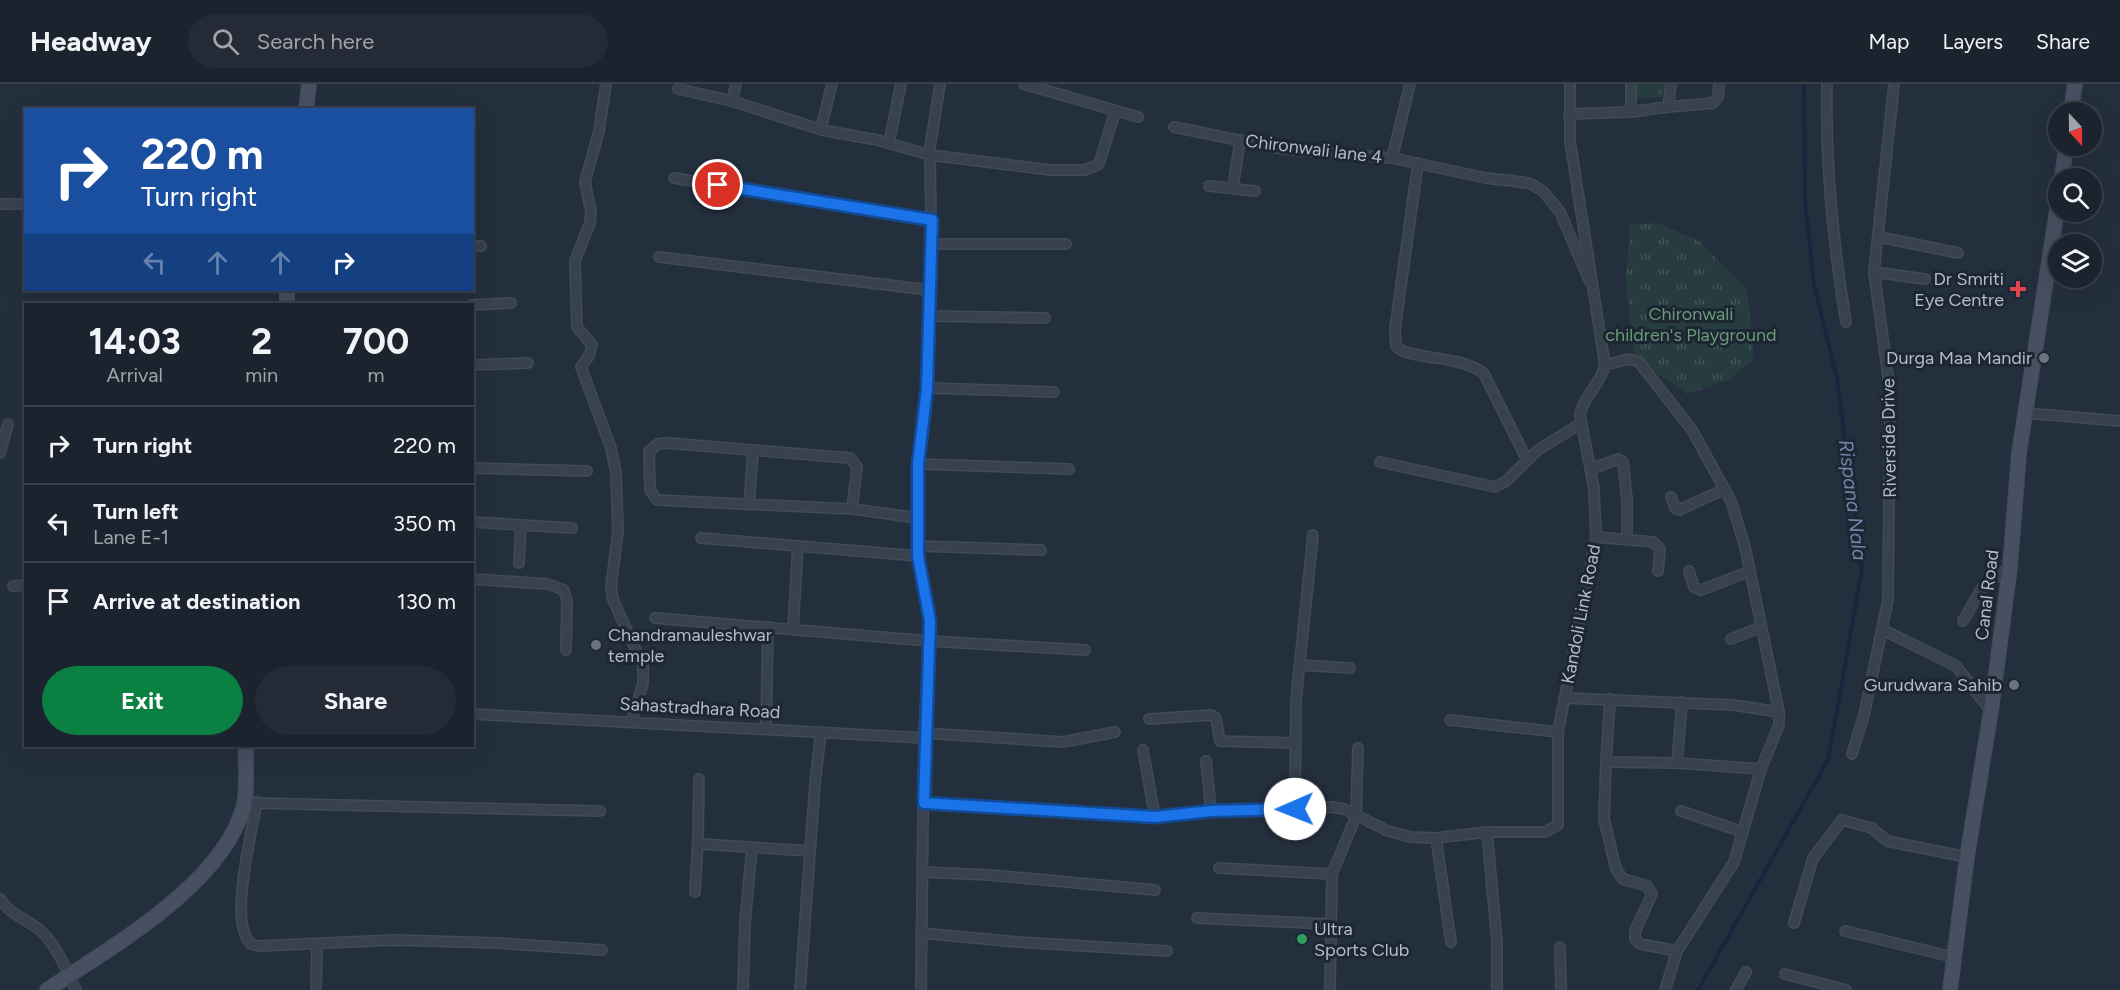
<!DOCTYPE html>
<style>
body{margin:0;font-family:Figtree,sans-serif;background:#242b36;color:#f1f3f6;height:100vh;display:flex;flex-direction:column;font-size:22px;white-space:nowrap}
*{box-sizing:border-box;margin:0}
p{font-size:20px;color:#a0a4aa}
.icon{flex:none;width:33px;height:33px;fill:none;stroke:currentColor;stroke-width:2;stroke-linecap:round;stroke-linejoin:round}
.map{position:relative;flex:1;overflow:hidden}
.drawer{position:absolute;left:24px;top:219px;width:450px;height:444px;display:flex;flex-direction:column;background:#1b232e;border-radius:0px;box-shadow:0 6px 24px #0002,0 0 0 2px #39404a}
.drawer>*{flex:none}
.guide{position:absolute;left:24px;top:24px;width:450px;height:183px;border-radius:0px;box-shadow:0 6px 24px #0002,0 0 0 2px #39404a;background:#1a4fa0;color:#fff;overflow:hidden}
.needle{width:39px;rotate:158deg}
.controls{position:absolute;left:2048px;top:18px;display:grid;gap:12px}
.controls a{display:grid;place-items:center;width:54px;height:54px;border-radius:50%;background:#1b232e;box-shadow:0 6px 24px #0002,0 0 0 2px #39404a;font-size:30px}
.pin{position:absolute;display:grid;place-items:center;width:51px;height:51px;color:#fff;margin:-26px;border:3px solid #fff;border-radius:50%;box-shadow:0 2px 6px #0007}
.me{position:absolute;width:66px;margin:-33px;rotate:269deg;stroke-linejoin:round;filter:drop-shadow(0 0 4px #0008)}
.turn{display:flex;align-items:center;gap:21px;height:126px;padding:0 18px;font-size:27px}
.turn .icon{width:78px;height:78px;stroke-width:2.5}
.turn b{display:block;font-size:42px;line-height:51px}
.lanes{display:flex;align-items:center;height:57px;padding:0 18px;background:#0003;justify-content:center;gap:30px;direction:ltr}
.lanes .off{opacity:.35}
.eta{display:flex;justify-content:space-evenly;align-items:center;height:102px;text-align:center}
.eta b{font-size:36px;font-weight:700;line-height:42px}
.action{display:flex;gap:12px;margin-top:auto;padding:12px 18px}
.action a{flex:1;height:69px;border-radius:36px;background:#0b8043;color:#fff;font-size:24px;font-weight:700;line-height:69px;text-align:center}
.action a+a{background:#242b36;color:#f1f3f6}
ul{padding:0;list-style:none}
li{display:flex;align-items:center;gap:18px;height:78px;padding:0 18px;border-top:2px solid #39404a}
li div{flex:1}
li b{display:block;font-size:22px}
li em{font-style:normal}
header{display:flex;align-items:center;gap:36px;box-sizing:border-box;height:84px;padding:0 30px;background:#1b232e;border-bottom:2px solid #39404a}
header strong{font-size:28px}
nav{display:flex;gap:33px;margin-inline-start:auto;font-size:21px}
.search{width:420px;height:54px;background:#242b36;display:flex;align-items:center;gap:15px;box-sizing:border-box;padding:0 21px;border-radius:33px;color:#a0a4aa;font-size:22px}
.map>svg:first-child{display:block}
</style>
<header>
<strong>Headway</strong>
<div class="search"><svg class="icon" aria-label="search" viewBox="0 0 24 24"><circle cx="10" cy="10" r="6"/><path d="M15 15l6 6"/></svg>Search here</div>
<nav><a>Map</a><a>Layers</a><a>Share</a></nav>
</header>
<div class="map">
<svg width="2120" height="906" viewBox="0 0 2120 906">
<defs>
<pattern id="grass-tufts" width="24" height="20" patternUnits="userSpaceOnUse" patternTransform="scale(1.5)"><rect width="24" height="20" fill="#263c3f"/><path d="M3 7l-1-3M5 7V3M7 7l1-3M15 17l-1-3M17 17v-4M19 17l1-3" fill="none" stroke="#435659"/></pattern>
</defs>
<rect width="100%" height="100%" fill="#242f3e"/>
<!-- grass -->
<g fill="url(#grass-tufts)">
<polygon points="1635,0 1664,0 1662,13 1636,14"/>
<polygon points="1657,139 1698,156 1747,206 1754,275 1729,296 1687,310 1635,274 1626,198 1630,141"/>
</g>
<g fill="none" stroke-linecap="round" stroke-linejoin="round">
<!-- stream -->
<polyline stroke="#17263c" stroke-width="4" points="1698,906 1828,676 1862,486 1837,294 1814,201 1805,117 1804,0"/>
<!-- street casing -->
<g stroke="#414a57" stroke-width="12">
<g id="street">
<polyline points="606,0 599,47 585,98 591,128 590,139 575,177 577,243 592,261 589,272 581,283 611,364 616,389 618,447 611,502 613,516 643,581 643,600 631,638"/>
<polyline points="1024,0 1138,33"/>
<polyline points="1631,0 1631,28"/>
<path d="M 1827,0 C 1825,80 1833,159 1846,238"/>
<polyline points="678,5 732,17 822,46 877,56 930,71 1050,86 1085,86 1099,80 1115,28"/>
<polyline points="732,17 736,0"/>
<polyline points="1668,23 1713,19 1718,13 1719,0"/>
<polyline points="1569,30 1631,28 1668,23 1671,0"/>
<polyline points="1174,43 1283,65 1392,74 1486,94 1529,99 1543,107 1560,128 1589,196"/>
<polyline points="821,44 832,0"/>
<polyline points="889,59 901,0"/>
<polyline points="929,70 940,0"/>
<polyline points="1392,74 1410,0"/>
<path d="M 1418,79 L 1395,245 L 1396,262 C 1409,277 1462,270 1484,290 L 1527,376"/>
<polyline points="674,94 931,136"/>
<polyline points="1209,102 1255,107"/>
<polyline points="1233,104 1240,56"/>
<polyline points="0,120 26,120"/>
<polyline points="1879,153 1958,169"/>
<polyline points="930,160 1066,160"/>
<polyline points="472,162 481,162"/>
<polyline points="659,173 929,206"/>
<polyline points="1874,188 1925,195"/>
<polyline points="472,221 511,219"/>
<polyline points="928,232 1045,234"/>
<polyline points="472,281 528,279"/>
<polyline points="1605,281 1629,275 1639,278 1692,346 1731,417 1745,463 1779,628 1779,641 1761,685 1734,778 1677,867 1665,906"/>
<polyline points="927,304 1054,308"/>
<polyline points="2025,329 2120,337"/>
<polyline points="0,369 8,340"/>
<polyline points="1380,378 1495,403 1505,398 1538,366 1580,340"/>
<polyline points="918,380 1069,385"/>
<polyline points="472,384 587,387"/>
<polyline points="1591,385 1618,375 1623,378 1627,415 1627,453"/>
<polyline points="1671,413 1675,424 1679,426 1725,405"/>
<polyline points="749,421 753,367"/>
<polyline points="852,425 857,383 850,374 668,359 658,360 649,367 650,406 657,416 852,425 918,434"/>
<polyline points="472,438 572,444"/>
<polyline points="1596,453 1653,458 1660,465 1658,487"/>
<polyline points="701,454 918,472"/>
<polyline points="918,462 1041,466"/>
<polyline points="519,479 521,441"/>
<polyline points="1689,487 1694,503 1701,506 1750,487"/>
<polyline points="472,495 548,500 564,506 567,517 566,566"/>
<polyline points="13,502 26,501"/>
<polyline points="655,534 929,557 1085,566"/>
<polyline points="1963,537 1982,504 2010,483"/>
<polyline points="793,544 798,462"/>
<polyline points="1883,546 1956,582 1991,627"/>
<polyline points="1731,555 1761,543"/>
<polyline points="1300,581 1350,584"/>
<polyline points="1564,614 1733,621 1779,628"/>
<polyline points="1610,615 1606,678 1677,679 1761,685"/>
<polyline points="472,630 925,654"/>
<polyline points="1149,635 1211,631 1216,634 1220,657 1294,659"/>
<polyline points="1450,636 1558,648"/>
<polyline points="766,645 768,543"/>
<polyline points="924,649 1063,658 1115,648"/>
<polyline points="1143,666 1155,733"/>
<polyline points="1852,670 1864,631 1888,516 1890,307 1874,188 1894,0"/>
<polyline points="1206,677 1211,727"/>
<polyline points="1606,678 1604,735 1616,785 1623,795 1647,802 1652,810 1635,847 1635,855 1640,860 1677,867"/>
<polyline points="1677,679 1682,618"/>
<polyline points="699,695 698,756 701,760 810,767"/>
<path d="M 257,718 C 252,748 228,839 251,860 L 259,862 L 394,856 L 498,859 L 602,866"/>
<polyline points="252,719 600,727"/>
<path d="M 924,719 L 1155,733 L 1211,727 L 1331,723 L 1344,725 L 1388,747 L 1410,753 L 1436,754 L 1487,748 L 1545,748 L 1558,741 L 1558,648 L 1596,453 L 1594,404 L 1580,331 C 1583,312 1601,300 1605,281 L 1570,57 L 1570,0"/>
<polyline points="1295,725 1296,616 1313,451"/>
<polyline points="1681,727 1743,748"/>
<polyline points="1487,748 1497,858 1497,906"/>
<polyline points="1436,754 1451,858"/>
<polyline points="1219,784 1332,790"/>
<polyline points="922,788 990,791 1155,806"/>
<polyline points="695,808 698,756"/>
<path d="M 0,815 C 13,834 29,835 43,849 C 58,864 67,888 76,906"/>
<polyline points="1197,834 1330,840"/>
<polyline points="1794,839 1813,774 1842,736 1872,744 1887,757 1967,773"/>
<polyline points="1845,847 1953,873"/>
<polyline points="921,849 1018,858 1167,867"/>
<polyline points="1560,863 1561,906"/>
<polyline points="1785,890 1846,906"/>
<polyline points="316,906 317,861"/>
<polyline points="743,906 745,838 752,764"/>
<polyline points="800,906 815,699 821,648"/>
<polyline points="921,906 924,649 930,537 918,472 918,380 927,304 931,136 930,71"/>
<polyline points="1330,906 1332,790 1356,732 1358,664"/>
<polyline points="1736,906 1746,888"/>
</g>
</g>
<!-- secondary casing -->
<g stroke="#414a57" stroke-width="16">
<g id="secondary">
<polyline points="306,26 309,0"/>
<polyline points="2071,28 2075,0"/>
<polyline points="2062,94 2066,62"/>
<polyline points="287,220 287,206"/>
<path d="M 47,906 C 111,863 224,800 244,721 C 248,703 245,680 246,662"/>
<polyline points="1950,906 1967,773 1991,627 2010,483 2019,369 2058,120"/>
</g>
</g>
<!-- street -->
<use href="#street" stroke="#38414e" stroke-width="9"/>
<!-- secondary -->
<use href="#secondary" stroke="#465061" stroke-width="14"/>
</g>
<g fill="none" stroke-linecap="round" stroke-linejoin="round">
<!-- route casing -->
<g stroke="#114b97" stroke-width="15">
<polyline id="route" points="718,101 932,136 927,304 918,380 918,472 930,537 924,719 1155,733 1211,727 1295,725"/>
</g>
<!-- route -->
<use href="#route" stroke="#1a73e8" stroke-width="10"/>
</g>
<!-- markers -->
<path fill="#e0444e" stroke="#1d2633" stroke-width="2" d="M2015 196h6v6h6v6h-6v6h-6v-6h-6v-6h6z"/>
<g fill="#6b7280" stroke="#1d2633" stroke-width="2">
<circle cx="2044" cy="274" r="6"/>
<circle cx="596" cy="561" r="6"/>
<circle cx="2014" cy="601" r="6"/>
</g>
<circle fill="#2e9e5b" stroke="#1d2633" stroke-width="2" cx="1302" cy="855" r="6"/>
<g text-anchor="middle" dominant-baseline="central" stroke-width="6" stroke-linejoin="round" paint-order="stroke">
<!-- street labels -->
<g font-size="18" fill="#b4bcc9" stroke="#1d2633">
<text transform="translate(1314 65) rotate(7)">Chironwali lane 4</text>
<text transform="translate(1889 354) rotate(-91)">Riverside Drive</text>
<text transform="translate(1987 511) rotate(-83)">Canal Road</text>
<text transform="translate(1581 530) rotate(-79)">Kandoli Link Road</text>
<text transform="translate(700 624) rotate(3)">Sahastradhara Road</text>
</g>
<!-- poi labels -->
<g font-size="18" fill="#b4bcc9" stroke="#1d2633" text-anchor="end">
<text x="2004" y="195">Dr Smriti<tspan x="2004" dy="21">Eye Centre</tspan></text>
<text x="2032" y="274">Durga Maa Mandir</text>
<text x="608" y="551" text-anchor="start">Chandramauleshwar<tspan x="608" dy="21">temple</tspan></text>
<text x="2002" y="601">Gurudwara Sahib</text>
<text x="1314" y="845" text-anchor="start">Ultra<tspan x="1314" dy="21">Sports Club</tspan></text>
</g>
<!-- park labels -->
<g font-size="18" fill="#6b9a76" stroke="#1d2633">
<text x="1691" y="230">Chironwali<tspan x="1691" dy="21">children's Playground</tspan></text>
</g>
<!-- water labels -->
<g font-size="20" font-style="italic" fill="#6d86a8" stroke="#1d2633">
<text transform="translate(1853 416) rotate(83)">Rispana Nala</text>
</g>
</g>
</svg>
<div class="controls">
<a><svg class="needle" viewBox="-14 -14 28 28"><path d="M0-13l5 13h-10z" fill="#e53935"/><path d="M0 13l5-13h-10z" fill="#a0a4aa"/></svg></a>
<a><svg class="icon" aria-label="search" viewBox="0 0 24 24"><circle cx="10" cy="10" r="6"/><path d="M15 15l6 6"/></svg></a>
<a><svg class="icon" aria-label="layers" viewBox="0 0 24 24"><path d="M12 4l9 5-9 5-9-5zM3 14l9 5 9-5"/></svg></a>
</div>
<div class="pin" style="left:718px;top:101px;background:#d93025"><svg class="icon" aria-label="arrive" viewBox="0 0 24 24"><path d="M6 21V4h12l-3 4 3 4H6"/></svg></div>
<svg class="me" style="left:1295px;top:725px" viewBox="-20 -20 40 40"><circle r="19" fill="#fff"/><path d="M0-13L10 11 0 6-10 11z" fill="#1a73e8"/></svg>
<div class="guide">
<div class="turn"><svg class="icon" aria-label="right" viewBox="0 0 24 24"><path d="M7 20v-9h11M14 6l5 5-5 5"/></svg><div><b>220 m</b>Turn right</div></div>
<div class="lanes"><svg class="icon off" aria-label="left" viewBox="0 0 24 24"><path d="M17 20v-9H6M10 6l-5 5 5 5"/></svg><svg class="icon off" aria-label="ahead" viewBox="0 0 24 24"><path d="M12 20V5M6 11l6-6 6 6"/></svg><svg class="icon off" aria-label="ahead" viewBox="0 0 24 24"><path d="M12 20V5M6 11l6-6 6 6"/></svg><svg class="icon" aria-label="right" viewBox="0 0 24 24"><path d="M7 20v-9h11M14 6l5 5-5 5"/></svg></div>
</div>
<section class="drawer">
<div class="eta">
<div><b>14:03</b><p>Arrival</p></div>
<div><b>2</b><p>min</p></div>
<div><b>700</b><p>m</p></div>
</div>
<ul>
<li><svg class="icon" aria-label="right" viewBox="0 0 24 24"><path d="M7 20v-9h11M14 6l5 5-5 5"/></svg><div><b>Turn right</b></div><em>220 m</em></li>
<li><svg class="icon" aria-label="left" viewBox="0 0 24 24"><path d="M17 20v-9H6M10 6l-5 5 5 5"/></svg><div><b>Turn left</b><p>Lane E-1</p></div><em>350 m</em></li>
<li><svg class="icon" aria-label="arrive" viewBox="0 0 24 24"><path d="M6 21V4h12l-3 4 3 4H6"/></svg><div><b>Arrive at destination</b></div><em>130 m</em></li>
</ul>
<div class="action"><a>Exit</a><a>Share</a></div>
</section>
</div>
